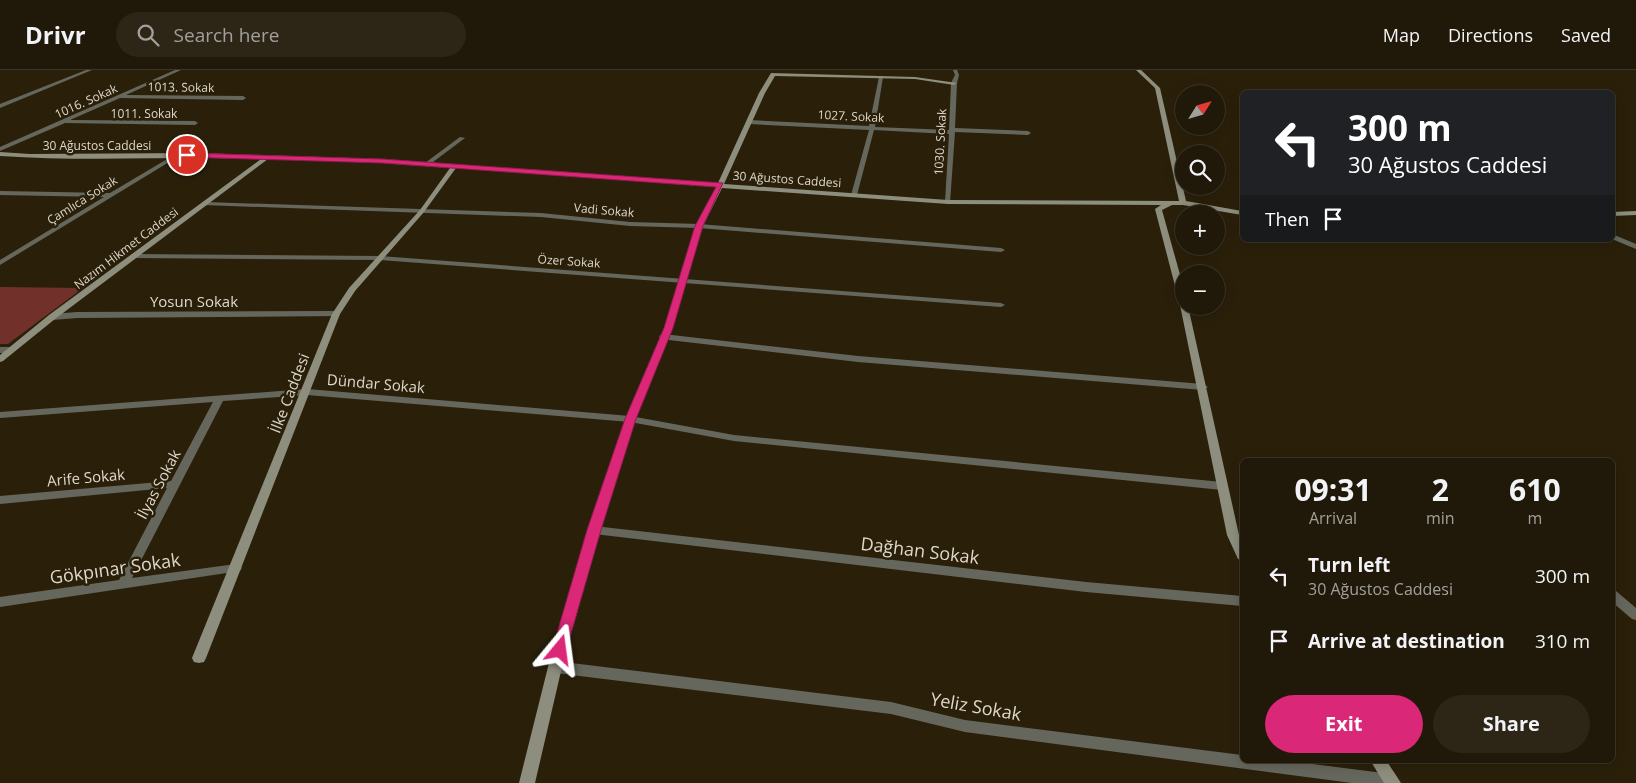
<!DOCTYPE html>
<meta charset="utf-8">
<style>
body{margin:0;font-family:"Open Sans",sans-serif;background:#2d2516;color:#f1f3f6;height:100vh;display:flex;flex-direction:column;font-size:19px;white-space:nowrap}
*{box-sizing:border-box;margin:0}
p{font-size:16px;color:#a2a09c}
.icon{flex:none;width:28px;height:28px;fill:none;stroke:currentColor;stroke-width:2;stroke-linecap:round;stroke-linejoin:round}
.map{position:relative;flex:1;overflow:hidden}
.drawer{position:absolute;left:1240px;top:388px;width:375px;height:305px;display:flex;flex-direction:column;background:#201808;border-radius:8px;box-shadow:0 2px 12px #0003,0 0 0 1px #3d3729}
.drawer>*{flex:none}
.guide{position:absolute;left:1240px;top:20px;width:375px;height:152px;border-radius:8px;box-shadow:0 2px 12px #0003,0 0 0 1px #3d3729;background:#202124;color:#fff;overflow:hidden}
.needle{width:32px;rotate:53deg}
.controls{position:absolute;left:1175px;top:15px;display:grid;gap:10px}
.controls a{display:grid;place-items:center;width:50px;height:50px;border-radius:50%;background:#201808;box-shadow:0 2px 12px #0003,0 0 0 1px #3d3729;font-size:25px}
.pin{position:absolute;display:grid;place-items:center;width:42px;height:42px;color:#fff;margin:-21px;border:2px solid #fff;border-radius:50%;box-shadow:0 1px 5px #0007}
.me{position:absolute;width:55px;margin:-28px;rotate:16deg;stroke-linejoin:round;filter:drop-shadow(0 0 4px #0008)}
.turn{display:flex;align-items:center;gap:18px;height:105px;padding:0 25px;font-size:22px}
.turn .icon{width:65px;height:65px;stroke-width:2.5}
.turn b{display:block;font-size:35px;line-height:42px}
.then{display:flex;align-items:center;height:48px;padding:0 25px;background:#0003;gap:10px;font-size:19px}
.eta{display:flex;justify-content:space-evenly;align-items:center;height:85px;text-align:center}
.eta b{font-size:30px;font-weight:700;line-height:35px}
.primary-button{display:flex;gap:10px;margin-top:auto;padding:10px 25px}
.primary-button a{flex:1;height:58px;border-radius:30px;background:#db2777;color:#fff;font-size:20px;font-weight:700;line-height:58px;text-align:center}
.primary-button a+a{background:#2d2516;color:#f1f3f6}
ul{padding:0;list-style:none}
li{display:flex;align-items:center;gap:15px;height:65px;padding:0 25px}
li div{flex:1}
li b{display:block;font-size:19px}
li em{font-style:normal}
header{display:flex;align-items:center;gap:30px;box-sizing:border-box;height:70px;padding:0 25px;background:#201808;border-bottom:1px solid #3d3729}
header strong{font-size:24px}
nav{display:flex;gap:28px;margin-inline-start:auto;font-size:18px}
.search{width:350px;height:45px;background:#2d2516;display:flex;align-items:center;gap:12px;box-sizing:border-box;padding:0 18px;border-radius:28px;color:#a2a09c;font-size:19px}
.map>svg:first-child{display:block}
</style>
<header>
<strong>Drivr</strong>
<div class="search"><svg class="icon" aria-label="search" viewBox="0 0 24 24"><circle cx="10" cy="10" r="6"/><path d="M15 15l6 6"/></svg>Search here</div>
<nav><a>Map</a><a>Directions</a><a>Saved</a></nav>
</header>
<div class="map">
<svg width="1636" height="713" viewBox="0 0 1636 713">
<rect width="100%" height="100%" fill="#2a200a"/>
<!-- green -->
<polygon fill="#71312a" points="0,217 83,218 8,274 0,274"/>
<g fill="none" stroke-linecap="round" stroke-linejoin="round">
<!-- street -->
<g fill="#66675c" fill-rule="evenodd">
<polygon points="86,0 92,0 0,38 0,34"/>
<polygon points="175,0 181,0 126,25 243,26 246,28 243,30 120,28 70,50 195,51 198,53 195,55 65,53 0,81 0,77"/>
<polygon points="953,0 957,0 959,5 957,13 955,58 1028,61 1031,63 1028,65 955,62 950,133 945,132 949,64 874,60 857,125 854,127 851,125 869,60 749,54 746,52 749,50 869,56 879,7 881,6 883,7 875,57 949,60 951,13 955,5"/>
<polygon points="460,67 465,68 429,95 425,95 425,93"/>
<polygon points="174,85 179,86 0,195 0,190 104,127 0,125 0,121 110,123"/>
<polygon points="205,132 541,143 630,152 699,154 1001,178 1005,180 1001,182 699,158 630,156 541,147 203,135 202,134"/>
<polygon points="1612,164 1636,174 1636,179 1612,169"/>
<polygon points="131,184 380,186 1001,233 1005,235 1001,237 380,190 134,188 131,188"/>
<polygon points="336,241 340,244 339,246 77,248 52,250 48,247 52,244 77,242"/>
<polygon points="663,264 858,286 1203,314 1208,317 1203,320 858,292 660,269 659,267 660,265"/>
<polygon points="0,277 9,277 13,280 9,283 0,283"/>
<polygon points="307,319 630,346 734,365 1222,412 1226,413 1227,416 1226,419 1222,420 734,371 630,352 307,325 223,331 132,508 236,494 240,495 242,498 240,501 0,537 0,527 119,510 167,418 0,434 0,426 171,411 213,332 0,348 0,342"/>
<polygon points="594,456 1086,512 1242,526 1242,536 1086,522 594,464 590,463 588,460 590,457"/>
<polygon points="1612,519 1616,521 1636,538 1636,550 1632,549 1612,532"/>
<polygon points="555,591 891,632 965,650 1242,685 1242,690 1281,690 1391,704 1396,706 1399,711 1398,713 1352,713 965,662 891,644 555,603 550,601 548,597 550,593"/>
</g>
<!-- secondary -->
<g fill="#8d8e7d" fill-rule="evenodd">
<path d="M 1136,0 L 1141,0 L 1160,18 L 1186,131 L 1242,141 L 1242,145 L 1183,135 L 1172,135 L 1162,140 L 1184,219 L 1184,236 L 1188,236 L 1239,465 L 1242,474 L 1242,490 L 1238,489 L 1227,465 L 1180,235 L 1155,139 L 1161,135 L 948,134 L 722,118 L 703,156 L 672,258 L 635,349 L 600,460 L 562,597 L 535,713 L 519,713 L 548,597 L 588,460 L 625,349 L 664,258 L 695,156 L 716,117 L 456,98 L 424,142 L 355,221 L 340,244 L 206,588 L 204,592 L 199,593 L 194,592 L 192,588 L 332,244 L 349,218 L 420,140 L 450,98 L 382,93 L 268,89 L 55,249 L 3,291 L 0,292 L 0,285 L 49,245 L 261,89 C 174,86 87,92 0,86 L 0,82 L 30,84 L 198,83 L 382,89 L 718,113 L 759,23 L 771,3 L 915,7 L 957,13 L 954,15 L 915,9 L 775,6 L 765,23 L 724,114 L 948,130 L 1179,131 L 1155,18 Z"/>
<polygon points="1636,141 1636,145 1612,146 1612,142"/>
<polygon points="1370,690 1386,690 1401,713 1384,713"/>
</g>
</g>
<!-- route -->
<polygon fill="#db2777" stroke="#8e194d" points="187,83 382,89 723,113 703,156 673,258 636,349 601,460 565,584 560,586 555,584 552,580 587,460 625,349 664,258 695,156 716,117 382,93 184,87"/>
<g text-anchor="middle" dominant-baseline="central" stroke-width="5" stroke-linejoin="round" paint-order="stroke">
<!-- far-street labels -->
<g font-size="12" fill="#dfd8cb" stroke="#2a200a">
<text transform="translate(181 17) rotate(1)">1013. Sokak</text>
<text transform="translate(86 31) rotate(-24)">1016. Sokak</text>
<text x="144" y="43">1011. Sokak</text>
<text transform="translate(851 46) rotate(3)">1027. Sokak</text>
<text transform="translate(940 72) rotate(-87)">1030. Sokak</text>
<text x="97" y="75">30 Ağustos Caddesi</text>
<text transform="translate(787 109) rotate(4)">30 Ağustos Caddesi</text>
<text transform="translate(82 130) rotate(-32)">Çamlıca Sokak</text>
<text transform="translate(604 140) rotate(5)">Vadi Sokak</text>
<text transform="translate(126 178) rotate(-37)">Nazım Hikmet Caddesi</text>
<text transform="translate(569 191) rotate(4)">Özer Sokak</text>
</g>
<!-- street labels -->
<g font-size="15" fill="#dfd8cb" stroke="#2a200a">
<text x="194" y="231">Yosun Sokak</text>
<text transform="translate(376 313) rotate(5)">Dündar Sokak</text>
<text transform="translate(289 323) rotate(-69)">İlke Caddesi</text>
<text transform="translate(86 407) rotate(-5)">Arife Sokak</text>
<text transform="translate(158 414) rotate(-62)">İlyas Sokak</text>
</g>
<!-- near-street labels -->
<g font-size="18" fill="#dfd8cb" stroke="#2a200a">
<text transform="translate(920 480) rotate(7)">Dağhan Sokak</text>
<text transform="translate(115 498) rotate(-8)">Gökpınar Sokak</text>
<text transform="translate(976 636) rotate(10)">Yeliz Sokak</text>
</g>
</g>
</svg>
<div class="controls">
<a><svg class="needle" viewBox="-14 -14 28 28"><path d="M0-13l5 13h-10z" fill="#e53935"/><path d="M0 13l5-13h-10z" fill="#a2a09c"/></svg></a>
<a><svg class="icon" aria-label="search" viewBox="0 0 24 24"><circle cx="10" cy="10" r="6"/><path d="M15 15l6 6"/></svg></a>
<a>+</a>
<a>−</a>
</div>
<div class="pin" style="left:187px;top:85px;background:#d93025"><svg class="icon" aria-label="arrive" viewBox="0 0 24 24"><path d="M6 21V4h12l-3 4 3 4H6"/></svg></div>
<svg class="me" style="left:560px;top:580px" viewBox="-20 -20 40 40"><path d="M0-17L14 15 0 8-14 15z" fill="#db2777" stroke="#fff" stroke-width="4"/></svg>
<div class="guide">
<div class="turn"><svg class="icon" aria-label="left" viewBox="0 0 24 24"><path d="M17 20v-9H6M10 6l-5 5 5 5"/></svg><div><b>300 m</b>30 Ağustos Caddesi</div></div>
<div class="then">Then<svg class="icon" aria-label="arrive" viewBox="0 0 24 24"><path d="M6 21V4h12l-3 4 3 4H6"/></svg></div>
</div>
<section class="drawer">
<div class="eta">
<div><b>09:31</b><p>Arrival</p></div>
<div><b>2</b><p>min</p></div>
<div><b>610</b><p>m</p></div>
</div>
<ul>
<li><svg class="icon" aria-label="left" viewBox="0 0 24 24"><path d="M17 20v-9H6M10 6l-5 5 5 5"/></svg><div><b>Turn left</b><p>30 Ağustos Caddesi</p></div><em>300 m</em></li>
<li><svg class="icon" aria-label="arrive" viewBox="0 0 24 24"><path d="M6 21V4h12l-3 4 3 4H6"/></svg><div><b>Arrive at destination</b></div><em>310 m</em></li>
</ul>
<div class="primary-button"><a>Exit</a><a>Share</a></div>
</section>
</div>
